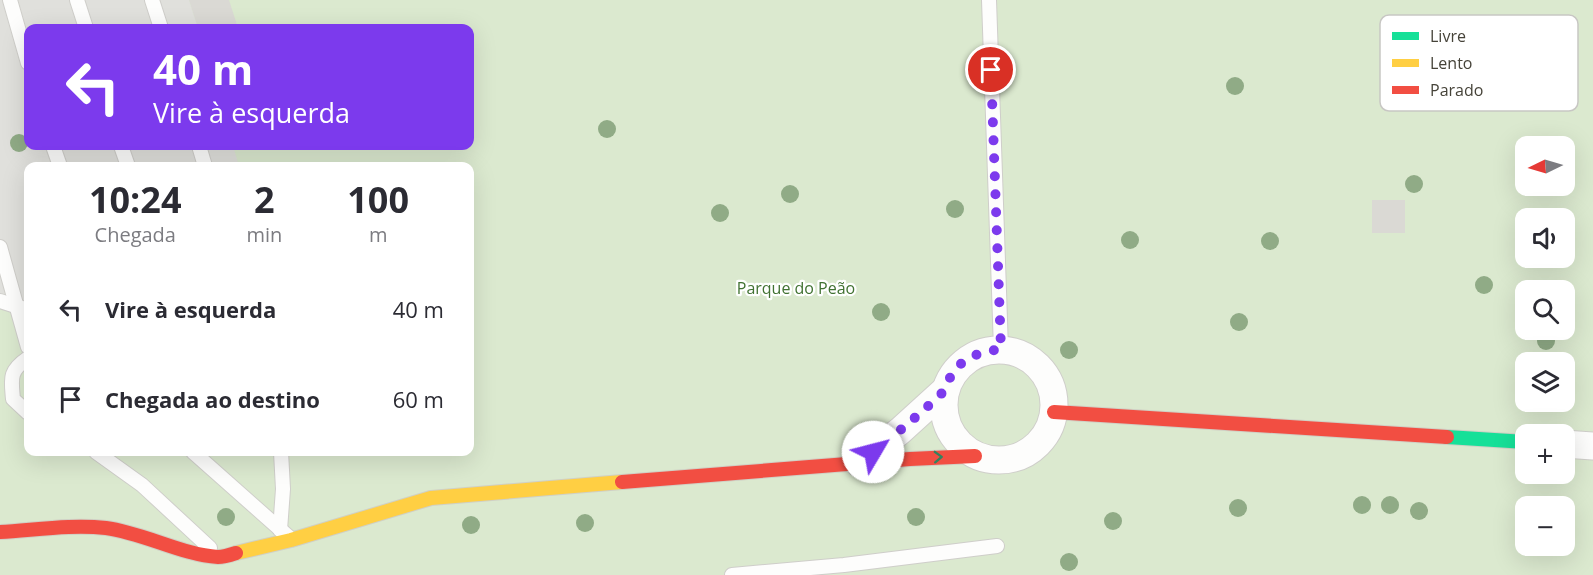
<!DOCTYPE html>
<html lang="pt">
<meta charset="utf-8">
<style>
body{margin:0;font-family:"Open Sans",sans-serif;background:#f7f7f7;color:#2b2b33;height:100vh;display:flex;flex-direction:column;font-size:22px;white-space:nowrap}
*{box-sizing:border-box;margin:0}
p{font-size:20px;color:#7c7c81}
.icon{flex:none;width:33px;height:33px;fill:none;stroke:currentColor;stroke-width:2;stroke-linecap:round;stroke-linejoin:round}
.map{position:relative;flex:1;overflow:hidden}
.panel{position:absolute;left:24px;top:162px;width:450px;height:294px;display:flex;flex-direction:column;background:#fff;border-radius:12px;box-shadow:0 6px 24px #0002}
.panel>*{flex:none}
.hud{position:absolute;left:24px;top:24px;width:450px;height:126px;border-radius:12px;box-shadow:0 6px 24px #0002;background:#7c3aed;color:#fff;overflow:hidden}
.needle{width:39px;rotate:265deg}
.buttons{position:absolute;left:1515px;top:136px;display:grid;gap:12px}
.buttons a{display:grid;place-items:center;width:60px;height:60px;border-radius:12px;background:#fff;box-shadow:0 6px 24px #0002;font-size:30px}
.pin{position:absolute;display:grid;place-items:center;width:51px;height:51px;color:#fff;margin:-26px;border:3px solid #fff;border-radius:50%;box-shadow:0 2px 6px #0007}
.me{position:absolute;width:66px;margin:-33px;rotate:53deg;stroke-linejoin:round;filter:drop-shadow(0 0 4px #0008)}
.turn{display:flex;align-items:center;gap:21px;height:126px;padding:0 30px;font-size:27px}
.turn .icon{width:78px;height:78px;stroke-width:2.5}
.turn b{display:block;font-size:42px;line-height:51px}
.eta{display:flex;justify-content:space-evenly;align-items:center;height:102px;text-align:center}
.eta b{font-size:36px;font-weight:700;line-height:42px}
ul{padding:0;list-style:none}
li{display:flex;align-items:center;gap:18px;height:90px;padding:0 30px}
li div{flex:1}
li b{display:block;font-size:22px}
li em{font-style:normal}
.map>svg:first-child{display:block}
</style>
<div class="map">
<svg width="1593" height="575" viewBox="0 0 1593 575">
<rect width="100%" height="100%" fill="#f1f1ec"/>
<!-- green -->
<path fill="#dbe9cf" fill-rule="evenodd" d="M 0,0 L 1593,0 L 1593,575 L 0,575 ZM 28,28 L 470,28 L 470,146 L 28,146 ZM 1526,147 L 1564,147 L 1564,186 L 1526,186 ZM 28,166 L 470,166 L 470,452 L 28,452 ZM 1526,219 L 1564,219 L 1564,258 L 1526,258 ZM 1526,291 L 1564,291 L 1564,330 L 1526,330 ZM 1526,363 L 1564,363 L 1564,402 L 1526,402 ZM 1526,435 L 1564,435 L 1564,474 L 1526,474 ZM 1526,507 L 1564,507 L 1564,546 L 1526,546 Z"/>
<!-- parking -->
<polygon fill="#e0e0dc" points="0,0 189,0 198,28 28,28 28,146 233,146 239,166 28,166 28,320 0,308"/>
<!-- building -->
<g fill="#dad9d4">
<polygon points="189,0 229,0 238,28 198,28"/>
<rect x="1372" y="200" width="33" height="33"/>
</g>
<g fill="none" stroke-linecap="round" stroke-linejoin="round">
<!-- lane casing -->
<g stroke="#cfceca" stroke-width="16">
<g id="lane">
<polyline points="10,0 28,63"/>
<polyline points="77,0 86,28"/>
<polyline points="152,0 161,28"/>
<polyline points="989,0 1001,349"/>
<polyline points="53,146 60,166"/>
<polyline points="121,146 128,166"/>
<polyline points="199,146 205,166"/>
<polyline points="0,247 28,347"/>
<polyline points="0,301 28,310"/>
<path d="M 28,358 C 9,371 11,378 13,399 L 28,413"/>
<polyline points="96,452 142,485 210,548"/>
<polyline points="193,452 290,538"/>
<polyline points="280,530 283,489 281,452"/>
<polyline points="732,575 844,565 997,546"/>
</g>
</g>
<!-- street casing -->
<g stroke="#cfceca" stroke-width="29">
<g id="street">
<circle cx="999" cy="405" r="55"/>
<polyline points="1564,444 1593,446"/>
<polyline points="859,463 900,431 944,391"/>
</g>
</g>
<!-- fast casing -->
<g stroke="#d0d0c5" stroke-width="16">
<polyline id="fast" points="1447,437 1526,442"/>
</g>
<!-- slow casing -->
<g stroke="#d0d0c5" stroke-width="16">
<polyline id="slow" points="236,553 291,540 431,498 622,482"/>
</g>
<!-- jam casing -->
<g stroke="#d0d0c5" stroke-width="16">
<g id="jam">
<polyline points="1054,412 1447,437"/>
<polyline points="622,482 910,459 975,456"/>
<path d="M 0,532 C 35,530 72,524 106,528 C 144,533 182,555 218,557 C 224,557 230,555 236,553"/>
</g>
</g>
<!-- lane -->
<use href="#lane" stroke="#fdfdfc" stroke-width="14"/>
<!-- street -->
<use href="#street" stroke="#fdfdfc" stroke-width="27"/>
<!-- fast -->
<use href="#fast" stroke="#16e098" stroke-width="14"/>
<!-- slow -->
<use href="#slow" stroke="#ffcf43" stroke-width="14"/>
<!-- jam -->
<use href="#jam" stroke="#f24e42" stroke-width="14"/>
</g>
<!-- trees -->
<g fill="#90ab86">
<circle cx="1235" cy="86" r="9"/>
<circle cx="607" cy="129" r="9"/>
<circle cx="19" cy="143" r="9"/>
<circle cx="1414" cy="184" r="9"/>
<circle cx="790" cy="194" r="9"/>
<circle cx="955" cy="209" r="9"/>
<circle cx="720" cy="213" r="9"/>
<circle cx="1130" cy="240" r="9"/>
<circle cx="1270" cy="241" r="9"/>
<circle cx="1484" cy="285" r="9"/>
<circle cx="881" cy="312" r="9"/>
<circle cx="1239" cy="322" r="9"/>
<circle cx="1546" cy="341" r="9"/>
<circle cx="1069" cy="350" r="9"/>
<circle cx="1362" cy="505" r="9"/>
<circle cx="1390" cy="505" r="9"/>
<circle cx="1238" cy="508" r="9"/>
<circle cx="1419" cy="511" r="9"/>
<circle cx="226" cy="517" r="9"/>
<circle cx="916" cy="517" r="9"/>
<circle cx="1113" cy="521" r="9"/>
<circle cx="585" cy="523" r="9"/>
<circle cx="471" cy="525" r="9"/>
<circle cx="1069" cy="562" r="9"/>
</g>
<!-- one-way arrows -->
<defs><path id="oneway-chevron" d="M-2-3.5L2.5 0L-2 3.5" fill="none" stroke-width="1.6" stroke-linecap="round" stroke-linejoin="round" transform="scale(1.5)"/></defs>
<use stroke="#33825f" href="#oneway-chevron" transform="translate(938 457) rotate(-2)"/>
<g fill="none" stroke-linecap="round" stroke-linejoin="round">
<!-- route -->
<path stroke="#7c3aed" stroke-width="10" stroke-dasharray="0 18" d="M 873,452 C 896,434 919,415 941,394 C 947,389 948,380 952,374 C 964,356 982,352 1001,349 L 991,70"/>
</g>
<g text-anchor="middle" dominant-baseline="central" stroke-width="4.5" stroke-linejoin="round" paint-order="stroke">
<!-- park labels -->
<g font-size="16" fill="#417232" stroke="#fff">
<text x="796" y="288">Parque do Peão</text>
</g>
</g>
<!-- legend -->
<rect x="1380" y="15" width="198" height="96" rx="9" fill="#fff" stroke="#c8c7c4" stroke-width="1.5"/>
<rect x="1392" y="32" width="27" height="8" fill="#16e098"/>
<rect x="1392" y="59" width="27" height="8" fill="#ffcf43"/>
<rect x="1392" y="86" width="27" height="8" fill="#f24e42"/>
<g font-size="16" fill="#464339">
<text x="1430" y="42">Livre</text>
<text x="1430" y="69">Lento</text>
<text x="1430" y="96">Parado</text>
</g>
</svg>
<div class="buttons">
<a><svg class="needle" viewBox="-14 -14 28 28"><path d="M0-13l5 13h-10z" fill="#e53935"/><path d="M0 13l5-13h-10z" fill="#7c7c81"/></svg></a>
<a><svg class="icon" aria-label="sound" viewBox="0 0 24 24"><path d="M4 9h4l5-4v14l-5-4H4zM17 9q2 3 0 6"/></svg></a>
<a><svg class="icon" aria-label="search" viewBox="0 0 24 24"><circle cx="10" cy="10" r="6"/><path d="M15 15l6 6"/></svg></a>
<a><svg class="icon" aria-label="layers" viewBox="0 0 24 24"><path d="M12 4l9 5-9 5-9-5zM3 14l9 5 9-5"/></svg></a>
<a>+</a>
<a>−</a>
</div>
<div class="pin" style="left:991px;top:70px;background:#d93025"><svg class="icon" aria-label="arrive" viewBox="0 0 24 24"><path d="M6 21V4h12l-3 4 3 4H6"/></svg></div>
<svg class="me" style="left:873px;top:452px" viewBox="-20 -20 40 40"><circle r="19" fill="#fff"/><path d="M0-13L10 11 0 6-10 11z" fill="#7c3aed"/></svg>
<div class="hud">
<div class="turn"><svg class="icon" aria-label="left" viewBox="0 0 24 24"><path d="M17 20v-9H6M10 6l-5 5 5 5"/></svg><div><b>40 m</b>Vire à esquerda</div></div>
</div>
<section class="panel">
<div class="eta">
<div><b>10:24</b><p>Chegada</p></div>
<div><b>2</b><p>min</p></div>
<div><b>100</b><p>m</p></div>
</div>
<ul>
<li><svg class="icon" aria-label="left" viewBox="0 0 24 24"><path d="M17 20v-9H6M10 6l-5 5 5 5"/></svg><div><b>Vire à esquerda</b></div><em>40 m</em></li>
<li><svg class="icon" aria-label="arrive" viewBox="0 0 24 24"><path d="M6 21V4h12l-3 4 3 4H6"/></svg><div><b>Chegada ao destino</b></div><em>60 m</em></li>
</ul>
</section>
</div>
